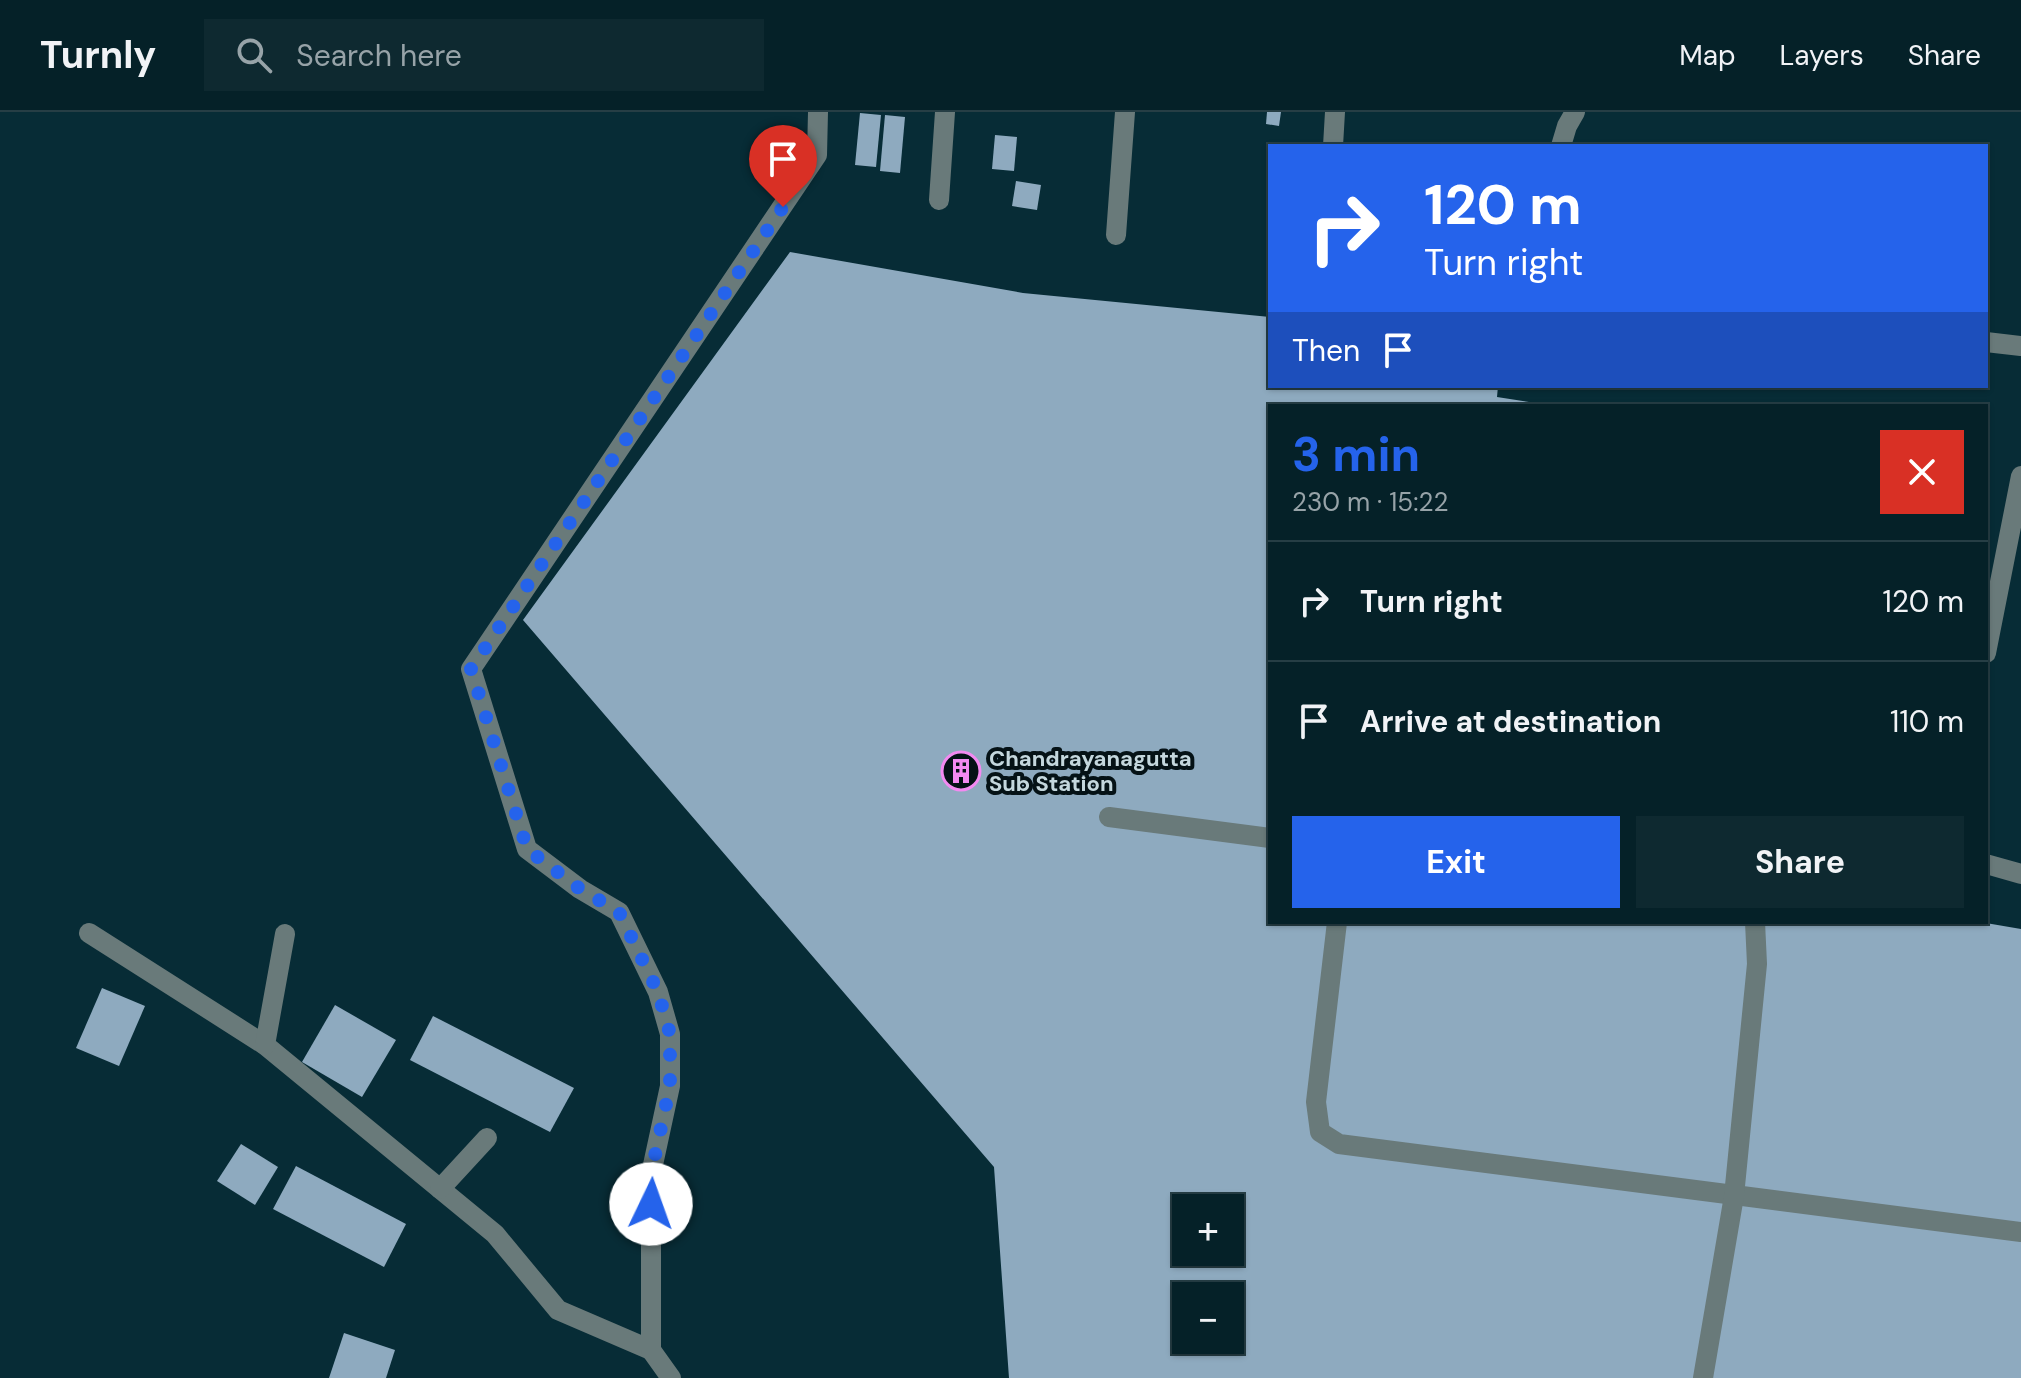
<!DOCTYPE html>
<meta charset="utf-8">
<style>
body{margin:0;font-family:"DM Sans",sans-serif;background:#0e2930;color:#f1f3f6;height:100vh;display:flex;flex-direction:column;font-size:30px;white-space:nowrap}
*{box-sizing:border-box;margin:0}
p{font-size:26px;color:#97a3a8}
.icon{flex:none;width:44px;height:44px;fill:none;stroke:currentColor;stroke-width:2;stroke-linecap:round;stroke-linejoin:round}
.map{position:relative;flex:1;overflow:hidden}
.side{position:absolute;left:1268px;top:292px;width:720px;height:520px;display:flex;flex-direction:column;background:#052128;border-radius:0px;box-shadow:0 2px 6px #0004,0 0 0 2px #263e45}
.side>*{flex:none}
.guide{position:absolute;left:1268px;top:32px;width:720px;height:244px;border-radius:0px;box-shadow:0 2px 6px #0004,0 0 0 2px #263e45;background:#2563eb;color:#fff;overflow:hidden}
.controls{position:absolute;left:1172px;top:1082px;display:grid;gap:16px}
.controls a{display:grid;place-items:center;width:72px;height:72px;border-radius:0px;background:#052128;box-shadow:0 2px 6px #0004,0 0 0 2px #263e45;font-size:40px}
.pin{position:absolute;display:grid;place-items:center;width:68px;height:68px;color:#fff;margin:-82px -34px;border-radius:50% 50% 50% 0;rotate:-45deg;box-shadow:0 0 8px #0007}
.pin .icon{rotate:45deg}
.me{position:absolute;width:88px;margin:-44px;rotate:3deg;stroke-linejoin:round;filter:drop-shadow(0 0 6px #0008)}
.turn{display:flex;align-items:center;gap:28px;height:168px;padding:0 24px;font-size:36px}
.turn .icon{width:104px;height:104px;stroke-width:2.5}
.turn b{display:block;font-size:56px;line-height:68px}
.then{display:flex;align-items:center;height:76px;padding:0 24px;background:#0003;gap:16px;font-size:30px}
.round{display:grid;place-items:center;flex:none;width:84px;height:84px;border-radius:0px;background:#0e2930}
.summary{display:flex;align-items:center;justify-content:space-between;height:136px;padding:0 24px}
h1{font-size:48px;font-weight:700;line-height:60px;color:#2563eb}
.action{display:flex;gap:16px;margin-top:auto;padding:16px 24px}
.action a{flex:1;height:92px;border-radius:0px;background:#2563eb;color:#fff;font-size:32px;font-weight:700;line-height:92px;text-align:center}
.action a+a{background:#0e2930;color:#f1f3f6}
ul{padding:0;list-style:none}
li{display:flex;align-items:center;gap:24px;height:120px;padding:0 24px;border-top:2px solid #263e45}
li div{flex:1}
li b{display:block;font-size:30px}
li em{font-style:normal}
header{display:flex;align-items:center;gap:48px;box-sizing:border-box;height:112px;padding:0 40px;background:#052128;border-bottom:2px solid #263e45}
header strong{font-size:38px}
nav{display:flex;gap:44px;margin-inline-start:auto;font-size:28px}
.search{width:560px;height:72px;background:#0e2930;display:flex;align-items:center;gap:20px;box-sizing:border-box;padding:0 28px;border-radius:0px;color:#97a3a8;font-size:30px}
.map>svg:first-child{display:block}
</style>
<header>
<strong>Turnly</strong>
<div class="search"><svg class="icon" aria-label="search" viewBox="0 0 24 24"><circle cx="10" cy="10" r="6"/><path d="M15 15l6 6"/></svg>Search here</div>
<nav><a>Map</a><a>Layers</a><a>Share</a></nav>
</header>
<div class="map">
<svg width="2021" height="1266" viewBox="0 0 2021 1266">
<rect width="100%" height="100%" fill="#072c36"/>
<!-- building -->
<g fill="#8eaabf" fill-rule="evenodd">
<polygon points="1267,0 1281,0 1279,14 1266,12"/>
<polygon points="860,1 881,3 876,55 855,53"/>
<polygon points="885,3 905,5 900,61 880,59"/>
<polygon points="995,23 1017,25 1014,59 992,57"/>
<polygon points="1016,69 1041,73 1037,98 1012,94"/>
<path d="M 790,140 L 1023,181 L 1270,205 L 1270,274 L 1498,274 L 1497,285 L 1542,292 L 1270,294 L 1270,810 L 1980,810 L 2021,817 L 2021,1266 L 1009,1266 L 994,1055 L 523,508 ZM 1186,1096 L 1230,1096 L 1230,1140 L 1186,1140 ZM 1186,1184 L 1230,1184 L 1230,1228 L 1186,1228 Z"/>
<polygon points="102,876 145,894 119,954 76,936"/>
<polygon points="335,893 396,928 362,985 302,950"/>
<polygon points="433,904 574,976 550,1020 410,948"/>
<polygon points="241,1032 278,1055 255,1093 217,1069"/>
<polygon points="296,1054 406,1112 384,1155 273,1097"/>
<polygon points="344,1221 395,1238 386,1266 329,1266"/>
</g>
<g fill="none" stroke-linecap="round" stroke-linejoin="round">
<!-- minor -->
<g stroke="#697a7a" stroke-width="20">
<polyline points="1333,34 1335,0"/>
<polyline points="1561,34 1567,14 1575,0"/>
<polyline points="939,88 945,0"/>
<polyline points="1116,123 1125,0"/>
<polyline points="1986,230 2021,234"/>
<polyline points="1986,541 2021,364"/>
<polyline points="1109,705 1270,726"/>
<polyline points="1986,752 2021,762"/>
<polyline points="1337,810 1316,990 1320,1020 1339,1032 2021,1120"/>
<polyline points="89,821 265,933 495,1122 558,1198 651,1238"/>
<polyline points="265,933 285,822"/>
<polyline points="440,1077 487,1026"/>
<polyline points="671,1266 651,1238 651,1062 670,974 670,922 658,880 619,800 580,777 527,737 471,557 817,43 818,0"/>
<polyline points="1703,1266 1734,1084 1757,852 1755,810"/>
</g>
</g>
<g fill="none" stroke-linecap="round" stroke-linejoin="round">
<!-- route -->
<polyline stroke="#2563eb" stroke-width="14" stroke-dasharray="0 25.2" points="651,1092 651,1062 670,974 670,922 658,880 619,800 580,777 527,737 471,557 783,95"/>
</g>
<!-- icons -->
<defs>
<g id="building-ring" transform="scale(2)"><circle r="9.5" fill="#051216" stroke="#f38af1" stroke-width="1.5"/><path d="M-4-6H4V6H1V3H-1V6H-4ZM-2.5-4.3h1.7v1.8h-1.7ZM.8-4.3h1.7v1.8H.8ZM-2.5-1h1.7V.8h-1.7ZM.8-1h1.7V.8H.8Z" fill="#f38af1"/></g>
</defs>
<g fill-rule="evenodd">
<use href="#building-ring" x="961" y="659"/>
</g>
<g text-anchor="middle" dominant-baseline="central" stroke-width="8" stroke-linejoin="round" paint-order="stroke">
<!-- poi labels -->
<g font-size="22" font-weight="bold" fill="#c4d7dd" stroke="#051216" text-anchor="start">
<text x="989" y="646">Chandrayanagutta<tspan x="989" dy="25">Sub Station</tspan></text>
</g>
</g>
</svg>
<div class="controls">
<a>+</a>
<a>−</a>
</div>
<div class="pin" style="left:783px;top:95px;background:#d93025"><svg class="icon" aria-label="arrive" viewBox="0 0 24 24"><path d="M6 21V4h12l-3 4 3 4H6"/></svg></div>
<svg class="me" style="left:651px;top:1092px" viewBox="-20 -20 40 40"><circle r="19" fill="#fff"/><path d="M0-13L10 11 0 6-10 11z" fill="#2563eb"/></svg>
<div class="guide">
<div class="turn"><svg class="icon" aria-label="right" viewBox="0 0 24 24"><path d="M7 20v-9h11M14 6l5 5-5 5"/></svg><div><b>120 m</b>Turn right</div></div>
<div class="then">Then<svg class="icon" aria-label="arrive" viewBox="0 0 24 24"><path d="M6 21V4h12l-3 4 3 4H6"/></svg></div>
</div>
<section class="side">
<div class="summary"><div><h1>3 min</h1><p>230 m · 15:22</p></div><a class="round" style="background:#d93025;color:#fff"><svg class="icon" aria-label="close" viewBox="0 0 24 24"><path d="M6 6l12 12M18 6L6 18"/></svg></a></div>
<ul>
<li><svg class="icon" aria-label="right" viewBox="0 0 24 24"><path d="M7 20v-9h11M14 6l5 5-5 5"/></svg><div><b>Turn right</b></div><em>120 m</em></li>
<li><svg class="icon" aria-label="arrive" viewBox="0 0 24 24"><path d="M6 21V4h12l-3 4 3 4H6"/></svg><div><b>Arrive at destination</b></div><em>110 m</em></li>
</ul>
<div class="action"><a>Exit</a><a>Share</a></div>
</section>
</div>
